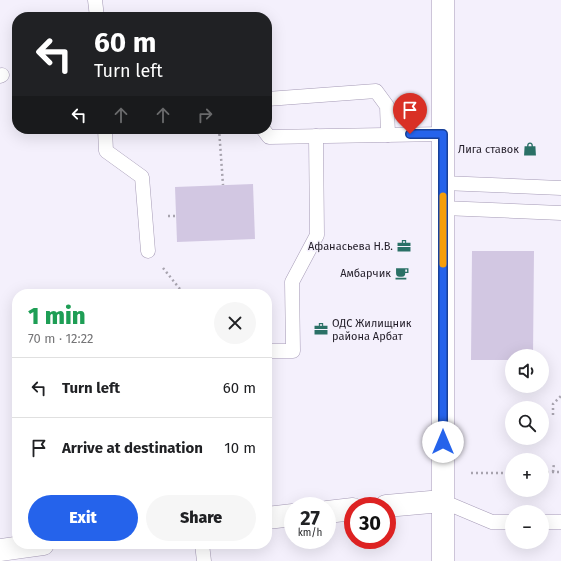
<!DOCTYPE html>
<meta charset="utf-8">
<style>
body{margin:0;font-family:"Fira Sans",sans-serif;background:#f6f6f6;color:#202124;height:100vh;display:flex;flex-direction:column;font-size:15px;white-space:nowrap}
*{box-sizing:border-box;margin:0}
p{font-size:13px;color:#757577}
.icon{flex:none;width:22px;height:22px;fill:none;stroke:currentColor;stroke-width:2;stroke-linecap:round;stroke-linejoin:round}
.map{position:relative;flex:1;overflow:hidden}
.panel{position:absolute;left:12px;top:289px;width:260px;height:260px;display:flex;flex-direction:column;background:#fff;border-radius:16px;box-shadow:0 4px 16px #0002}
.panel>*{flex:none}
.hud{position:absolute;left:12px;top:12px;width:260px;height:122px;border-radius:16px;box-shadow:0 4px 16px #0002;background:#202124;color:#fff;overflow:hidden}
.buttons{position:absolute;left:505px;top:349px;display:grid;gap:8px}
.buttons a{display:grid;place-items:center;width:44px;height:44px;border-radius:50%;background:#fff;box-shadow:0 4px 16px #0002;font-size:20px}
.speed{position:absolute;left:284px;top:497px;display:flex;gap:8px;font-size:20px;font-weight:700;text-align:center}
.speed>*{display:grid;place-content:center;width:52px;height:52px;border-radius:50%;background:#fff;box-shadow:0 4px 16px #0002;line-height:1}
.speed small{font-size:10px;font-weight:400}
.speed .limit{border:6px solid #d22;background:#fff;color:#111}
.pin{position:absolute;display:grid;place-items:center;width:34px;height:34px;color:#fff;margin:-41px -17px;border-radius:50% 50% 50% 0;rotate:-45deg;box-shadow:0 0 4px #0007}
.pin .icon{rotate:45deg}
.me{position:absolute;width:44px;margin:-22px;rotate:0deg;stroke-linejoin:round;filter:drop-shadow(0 0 3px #0008)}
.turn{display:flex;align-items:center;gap:14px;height:84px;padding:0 16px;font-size:18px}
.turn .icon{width:52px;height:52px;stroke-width:2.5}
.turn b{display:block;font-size:28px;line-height:34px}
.lanes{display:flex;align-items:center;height:38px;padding:0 16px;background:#0003;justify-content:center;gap:20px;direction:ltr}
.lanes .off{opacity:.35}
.round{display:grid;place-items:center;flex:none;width:42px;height:42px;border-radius:21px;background:#f6f6f6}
.summary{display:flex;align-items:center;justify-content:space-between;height:68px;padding:0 16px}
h1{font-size:24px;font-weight:800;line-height:30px;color:#1e9e55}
.button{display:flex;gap:8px;margin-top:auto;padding:8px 16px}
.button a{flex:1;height:46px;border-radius:24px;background:#2563eb;color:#fff;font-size:16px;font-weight:800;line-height:46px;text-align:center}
.button a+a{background:#f6f6f6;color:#202124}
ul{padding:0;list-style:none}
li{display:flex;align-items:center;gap:12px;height:60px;padding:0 16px;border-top:1px solid #e0e0e0}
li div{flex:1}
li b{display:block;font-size:15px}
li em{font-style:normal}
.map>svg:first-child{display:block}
</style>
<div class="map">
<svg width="561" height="561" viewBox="0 0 561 561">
<rect width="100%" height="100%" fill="#f4f0fc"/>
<!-- green -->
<g fill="#d2c7e2">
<polygon points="253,184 255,239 177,242 175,187"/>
<polygon points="472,251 534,251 533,356 512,356 512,360 471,360"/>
</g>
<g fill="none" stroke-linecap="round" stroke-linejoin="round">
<!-- lane casing -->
<g stroke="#a59ab6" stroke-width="15">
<g id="lane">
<polyline points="95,0 97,17"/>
<polyline points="0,76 2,75"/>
<polyline points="267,99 376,91 387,106 388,135"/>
<polyline points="105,129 106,151 142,177 148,251"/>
<polyline points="263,129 269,137 443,134"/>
<polyline points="443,183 561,188"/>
<polyline points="443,208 561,213"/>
<polyline points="267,351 293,351 292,282 317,235 316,136"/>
<polyline points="442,501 492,522 512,522"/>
<polyline points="542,522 561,522"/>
<polyline points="202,544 204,561"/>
</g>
</g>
<!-- street casing -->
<g stroke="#a59ab6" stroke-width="23">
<g id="street">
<polyline points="386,506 442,501"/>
<polyline points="327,512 353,509"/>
<polyline points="267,518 293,515"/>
<polyline points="0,550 43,544"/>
<polyline points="443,561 443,0"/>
</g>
</g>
<!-- path -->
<g stroke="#a8a4af" stroke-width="2.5" stroke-dasharray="2 3" stroke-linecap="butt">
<polyline points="219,129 223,185"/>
<polyline points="168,216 176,216"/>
<polyline points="163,268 184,294"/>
<polyline points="553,415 553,404 561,396"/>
<polyline points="542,472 561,472"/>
<polyline points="553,472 554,463"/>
<polyline points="471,473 512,473"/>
</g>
<!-- lane -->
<use href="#lane" stroke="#fff" stroke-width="14"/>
<!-- street -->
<use href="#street" stroke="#fff" stroke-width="22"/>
</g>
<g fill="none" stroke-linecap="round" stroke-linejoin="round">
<!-- route casing -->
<g stroke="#184099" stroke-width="10">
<polyline id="route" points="410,134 443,134 443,442"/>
</g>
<!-- route -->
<use href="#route" stroke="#2563eb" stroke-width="7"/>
<!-- slow -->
<polyline stroke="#f59e0b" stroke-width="7" points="443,196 443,264"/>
</g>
<!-- icons -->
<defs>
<g id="shop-bare" transform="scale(1.08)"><path d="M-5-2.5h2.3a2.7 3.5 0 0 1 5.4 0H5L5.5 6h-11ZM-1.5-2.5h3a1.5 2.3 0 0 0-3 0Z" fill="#2a7066" stroke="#f4f0fc" stroke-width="2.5" paint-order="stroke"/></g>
<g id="office-bare" transform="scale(1.08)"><path d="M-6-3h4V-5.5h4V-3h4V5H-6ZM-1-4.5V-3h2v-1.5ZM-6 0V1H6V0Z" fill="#2a7066" stroke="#f4f0fc" stroke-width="2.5" paint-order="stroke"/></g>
<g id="cafe-bare" transform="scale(1.08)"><path d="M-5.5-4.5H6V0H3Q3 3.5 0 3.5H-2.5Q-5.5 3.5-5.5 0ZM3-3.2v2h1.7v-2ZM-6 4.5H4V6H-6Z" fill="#2a7066" stroke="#f4f0fc" stroke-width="2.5" paint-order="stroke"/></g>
</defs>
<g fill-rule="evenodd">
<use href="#shop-bare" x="530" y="149"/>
<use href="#office-bare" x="404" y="246"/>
<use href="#cafe-bare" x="402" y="273"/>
<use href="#office-bare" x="321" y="329"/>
</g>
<g text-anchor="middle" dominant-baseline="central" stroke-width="3" stroke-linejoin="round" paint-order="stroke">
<!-- poi labels -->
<g font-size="11" fill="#221d28" stroke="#f4f0fc" text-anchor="end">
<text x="519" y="149">Лига ставок</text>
<text x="393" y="246">Афанасьева Н.В.</text>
<text x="391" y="273">Амбарчик</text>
<text x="332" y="323" text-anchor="start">ОДС Жилищник<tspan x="332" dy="13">района Арбат</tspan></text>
</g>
</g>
</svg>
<div class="buttons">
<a><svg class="icon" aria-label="sound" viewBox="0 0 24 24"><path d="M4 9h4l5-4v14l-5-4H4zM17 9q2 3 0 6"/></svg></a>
<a><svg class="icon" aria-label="search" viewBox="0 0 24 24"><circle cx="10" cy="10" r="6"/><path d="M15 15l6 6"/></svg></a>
<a>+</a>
<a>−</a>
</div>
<div class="speed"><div>27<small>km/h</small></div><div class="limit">30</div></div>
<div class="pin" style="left:410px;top:134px;background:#d93025"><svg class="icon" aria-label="arrive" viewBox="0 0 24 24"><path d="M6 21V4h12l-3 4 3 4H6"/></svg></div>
<svg class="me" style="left:443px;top:442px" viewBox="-20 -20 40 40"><circle r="19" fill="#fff"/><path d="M0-13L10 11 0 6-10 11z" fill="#2563eb"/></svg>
<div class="hud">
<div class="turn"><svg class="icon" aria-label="left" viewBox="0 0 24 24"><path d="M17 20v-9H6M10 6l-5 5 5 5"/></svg><div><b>60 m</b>Turn left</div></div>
<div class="lanes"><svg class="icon" aria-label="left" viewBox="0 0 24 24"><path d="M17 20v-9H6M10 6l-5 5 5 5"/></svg><svg class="icon off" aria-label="ahead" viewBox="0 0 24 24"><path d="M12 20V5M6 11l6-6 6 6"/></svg><svg class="icon off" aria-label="ahead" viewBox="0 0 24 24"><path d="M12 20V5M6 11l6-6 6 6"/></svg><svg class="icon off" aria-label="right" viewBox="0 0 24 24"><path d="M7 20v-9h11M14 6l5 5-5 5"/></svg></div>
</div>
<section class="panel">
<div class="summary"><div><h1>1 min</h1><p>70 m · 12:22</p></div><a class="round"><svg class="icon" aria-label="close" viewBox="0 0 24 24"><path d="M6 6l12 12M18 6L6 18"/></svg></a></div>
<ul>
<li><svg class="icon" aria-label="left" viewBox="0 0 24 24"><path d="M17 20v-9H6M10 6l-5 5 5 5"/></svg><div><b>Turn left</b></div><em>60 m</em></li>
<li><svg class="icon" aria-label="arrive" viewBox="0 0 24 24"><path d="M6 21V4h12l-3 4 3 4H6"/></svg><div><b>Arrive at destination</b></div><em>10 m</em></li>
</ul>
<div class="button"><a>Exit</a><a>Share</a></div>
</section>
</div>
